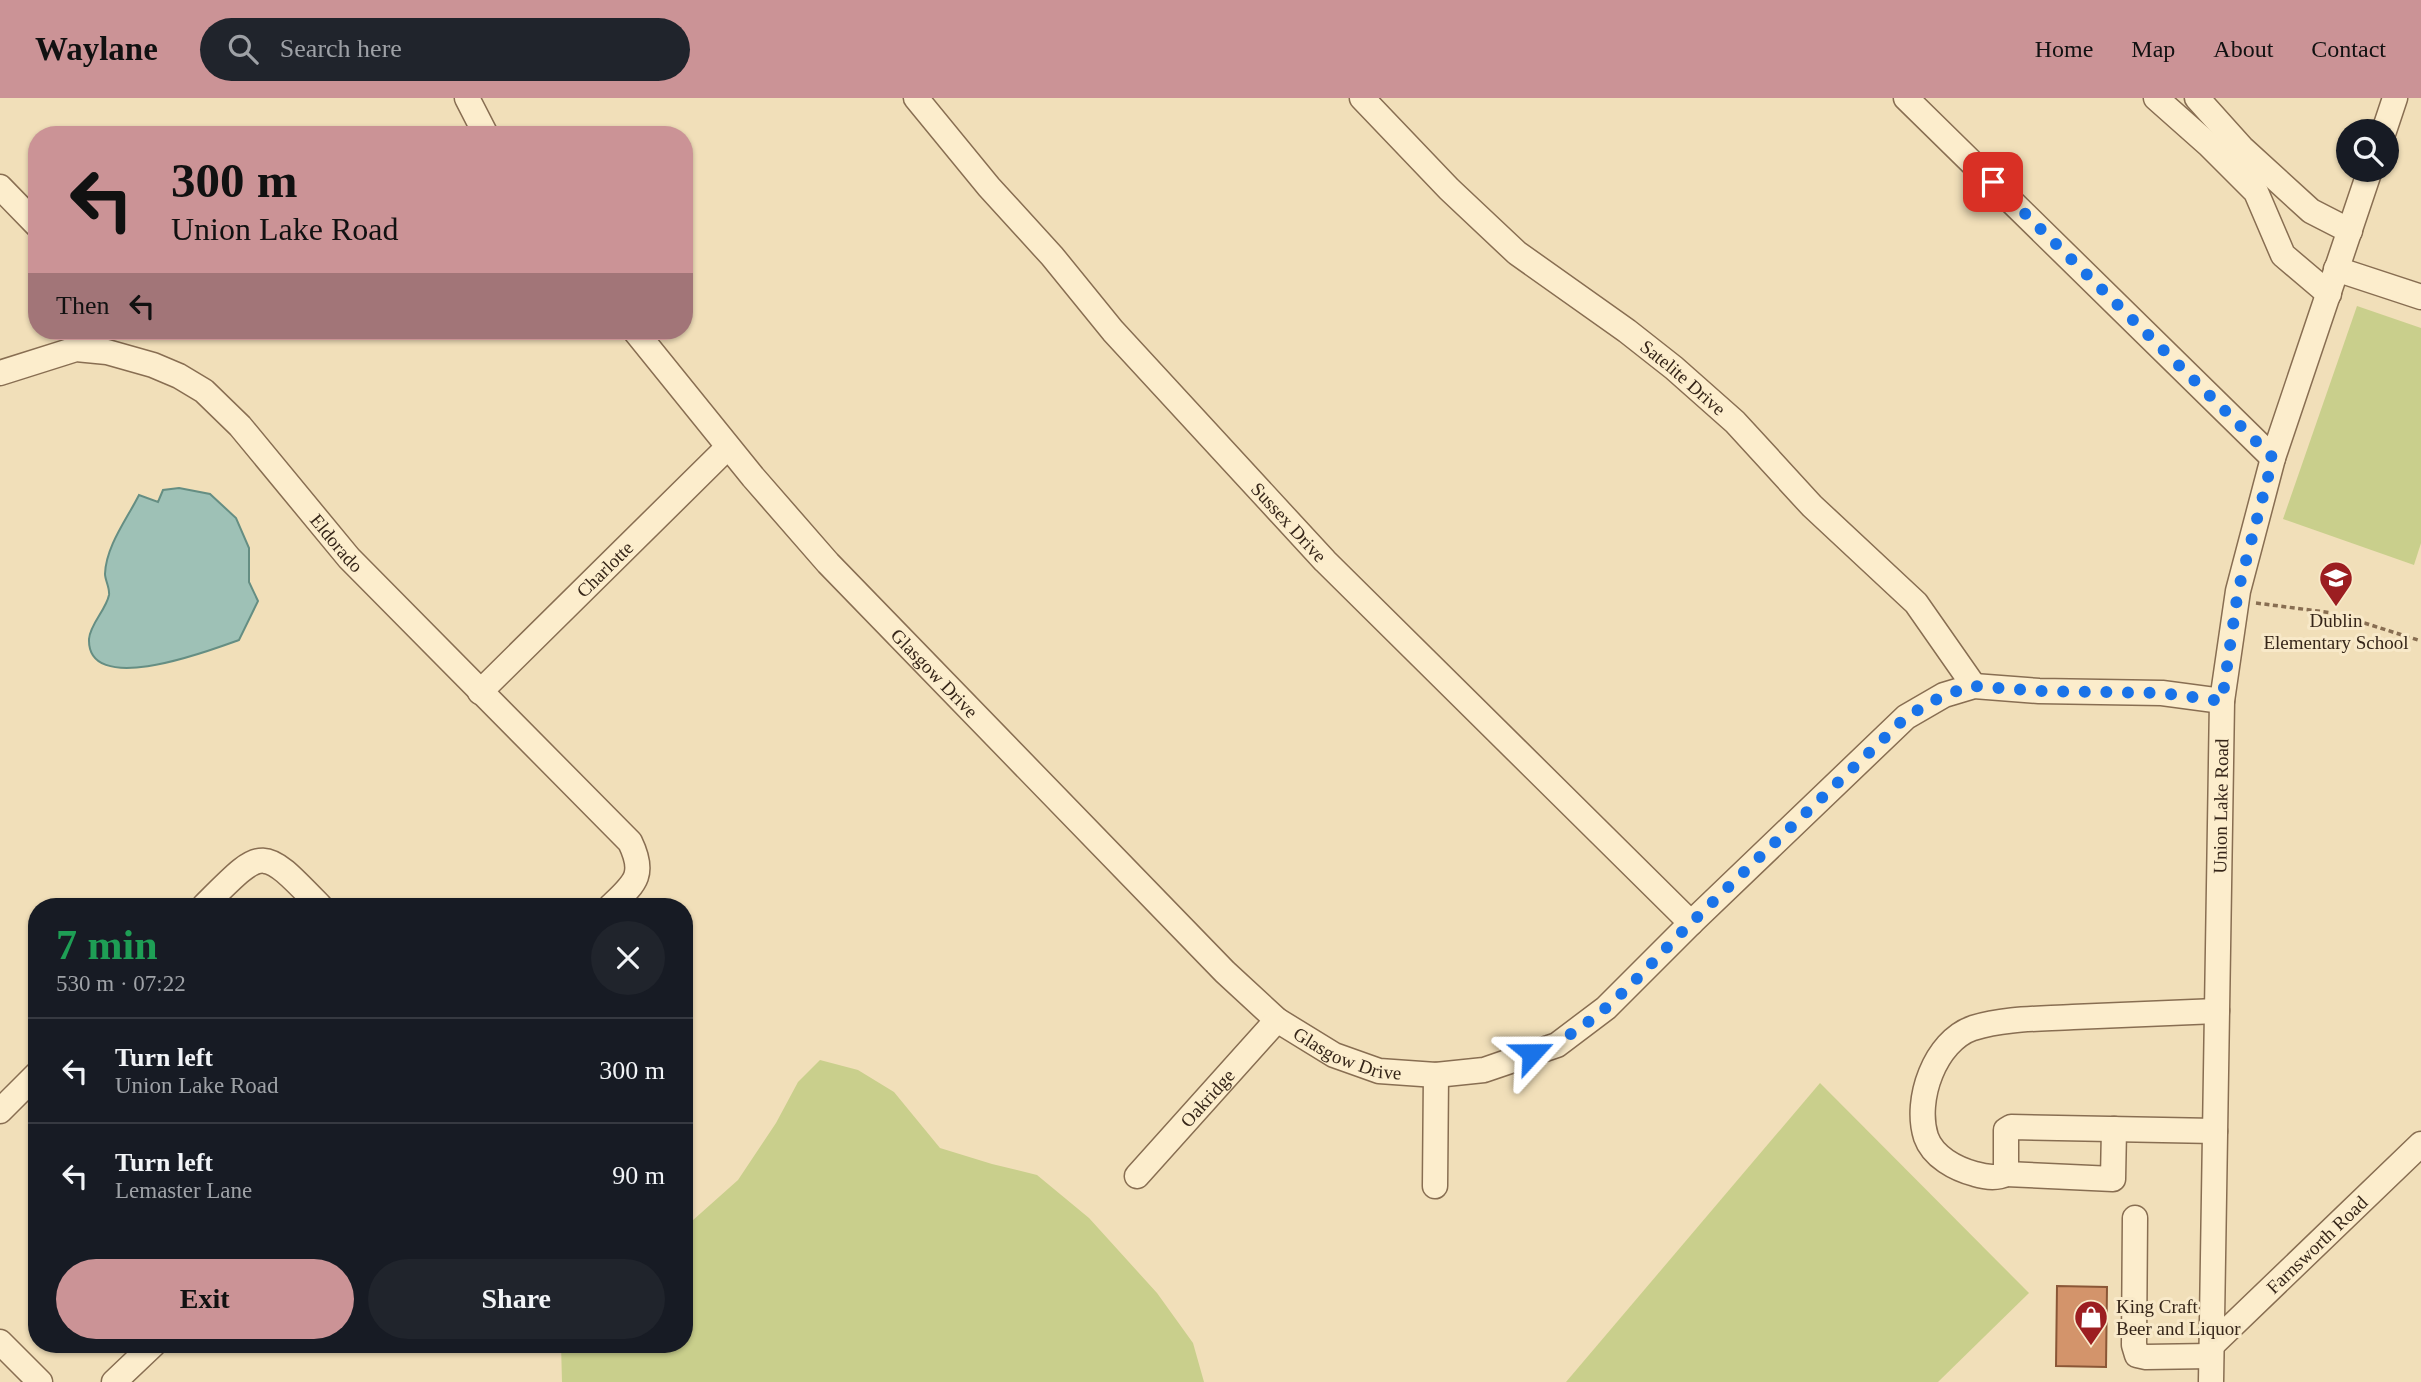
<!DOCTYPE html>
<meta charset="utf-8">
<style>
body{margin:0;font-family:Georgia,serif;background:#20242c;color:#f1f3f6;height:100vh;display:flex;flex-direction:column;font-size:26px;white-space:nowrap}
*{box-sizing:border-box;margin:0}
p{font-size:23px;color:#9ea1a6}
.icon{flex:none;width:38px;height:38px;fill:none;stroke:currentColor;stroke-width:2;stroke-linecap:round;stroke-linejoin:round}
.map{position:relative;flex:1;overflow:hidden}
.details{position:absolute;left:28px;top:800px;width:665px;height:455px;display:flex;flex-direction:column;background:#171b24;border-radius:28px;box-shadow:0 2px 5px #0004}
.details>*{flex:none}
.hud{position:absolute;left:28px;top:28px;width:665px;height:214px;border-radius:28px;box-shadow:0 2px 5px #0004;background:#cb9396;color:#111;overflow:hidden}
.controls{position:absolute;left:2336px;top:21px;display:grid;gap:14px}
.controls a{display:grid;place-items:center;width:63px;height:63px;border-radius:50%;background:#171b24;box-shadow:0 2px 5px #0004;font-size:35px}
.pin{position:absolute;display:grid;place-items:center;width:60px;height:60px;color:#fff;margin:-30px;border-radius:14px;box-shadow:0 4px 10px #0006}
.me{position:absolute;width:77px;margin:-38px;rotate:66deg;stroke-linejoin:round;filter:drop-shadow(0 0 5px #0008)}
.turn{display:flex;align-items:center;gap:24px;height:147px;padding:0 28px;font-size:32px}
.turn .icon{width:91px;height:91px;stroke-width:2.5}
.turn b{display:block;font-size:49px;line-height:60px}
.then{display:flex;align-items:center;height:66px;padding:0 28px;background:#0003;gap:14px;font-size:26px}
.round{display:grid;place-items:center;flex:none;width:74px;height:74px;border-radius:37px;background:#20242c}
.headline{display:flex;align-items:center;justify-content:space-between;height:119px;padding:0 28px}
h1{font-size:42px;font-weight:700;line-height:52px;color:#1e9e55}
.cta{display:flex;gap:14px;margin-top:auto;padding:14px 28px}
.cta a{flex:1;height:80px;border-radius:42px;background:#cb9396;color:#111;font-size:28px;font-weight:700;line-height:80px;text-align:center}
.cta a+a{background:#20242c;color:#f1f3f6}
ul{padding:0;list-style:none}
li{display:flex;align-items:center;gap:21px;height:105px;padding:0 28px;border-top:2px solid #363941}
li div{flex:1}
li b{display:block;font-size:26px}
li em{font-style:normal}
header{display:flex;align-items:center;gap:42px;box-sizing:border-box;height:98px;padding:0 35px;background:#cb9396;color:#111}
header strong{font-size:33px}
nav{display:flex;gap:38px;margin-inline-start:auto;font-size:24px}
.search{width:490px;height:63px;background:#20242c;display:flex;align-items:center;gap:18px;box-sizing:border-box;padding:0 24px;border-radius:38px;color:#9ea1a6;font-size:26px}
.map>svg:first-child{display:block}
</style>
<header>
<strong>Waylane</strong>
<div class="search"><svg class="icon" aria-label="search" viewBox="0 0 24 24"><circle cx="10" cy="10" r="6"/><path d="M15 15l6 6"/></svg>Search here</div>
<nav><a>Home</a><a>Map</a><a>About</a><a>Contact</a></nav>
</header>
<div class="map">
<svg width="2421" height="1284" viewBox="0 0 2421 1284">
<rect width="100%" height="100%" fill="#f1dfb9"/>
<!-- green -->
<g fill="#c9cf8c">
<polygon points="2357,208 2421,230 2421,445 2414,467 2283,421"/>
<polygon points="820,962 858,972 894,994 940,1050 992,1066 1037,1077 1089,1120 1157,1195 1193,1245 1204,1284 562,1284 561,1246 684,1246 684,1125 692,1123 738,1082 776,1025 798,984"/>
<polygon points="1820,985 2029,1195 1938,1284 1566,1284"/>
</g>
<!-- water -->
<path fill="#9ec1b6" stroke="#658e83" stroke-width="2" d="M 179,390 L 210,396 L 236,420 L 249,450 L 249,484 L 258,503 L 239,542 C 211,552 87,600 89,541 C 90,526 106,512 109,497 C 110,490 105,482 105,476 C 106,448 127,421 139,397 L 158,404 L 163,392 Z"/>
<!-- building -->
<polygon fill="#d3946b" stroke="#8a5636" stroke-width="2" points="2057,1188 2107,1189 2106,1269 2056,1268"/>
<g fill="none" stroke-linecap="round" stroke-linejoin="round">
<!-- minor casing -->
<g stroke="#886e52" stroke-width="27">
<g id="minor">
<polyline points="467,0 486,37"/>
<path id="s1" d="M 916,0 L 989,89 L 1052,158 L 1113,233 L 1325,463 L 1691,825"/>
<path id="s2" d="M 1362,0 L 1449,91 L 1517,155 L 1627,233 L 1674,270 L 1735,324 L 1812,408 L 1916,505 L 1974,588"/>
<polyline points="1906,0 2273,360"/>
<polyline points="2156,0 2209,47 2256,94 2283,157 2329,196"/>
<polyline points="2197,0 2242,50 2311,113 2350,133"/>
<polyline points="2384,33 2395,0"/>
<polyline points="0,89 37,127"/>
<polyline points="2336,171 2421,199"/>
<path id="s3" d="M 635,233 L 753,379 L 828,465 L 1225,874 L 1277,922 L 1334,957 L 1379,973 L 1436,977 L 1484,972 L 1557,947 L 1606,910 L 1691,825 L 1906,619 L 1944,597 L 1974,588 L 2039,593 L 2162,595 L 2222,603"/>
<path id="s4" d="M 0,275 L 76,251 L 107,254 L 153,267 L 179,278 L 204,293 L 240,328 L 349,460 L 630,744 C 646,777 635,785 611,808"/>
<path id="s5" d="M 480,594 L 728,349"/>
<path d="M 204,808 C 264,748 261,747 320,808"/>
<polyline points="0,1013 37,976"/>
<path d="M 2215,1033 L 2011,1029 L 2006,1032 L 2006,1076 C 1996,1081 1985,1079 1975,1076 C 1956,1071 1933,1059 1926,1039 C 1914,1002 1935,943 1973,930 C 2005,920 2040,921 2073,919 C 2121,917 2169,915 2217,913"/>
<polyline points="2006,1076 2113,1081 2114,1031"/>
<path id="s6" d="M 1137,1078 L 1277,922"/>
<polyline points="1435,1088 1436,977"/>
<polyline points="2135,1120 2134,1247 2137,1257 2146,1259 2211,1258"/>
<polyline points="0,1244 40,1284"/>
<path id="s7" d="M 2212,1247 L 2421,1046"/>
<polyline points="114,1284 154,1246"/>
<path id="s8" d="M 2211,1284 L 2222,603 L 2238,493 L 2273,360 L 2370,72"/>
</g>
</g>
<!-- path -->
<polyline stroke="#886e52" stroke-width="3.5" stroke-dasharray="5 3.5" stroke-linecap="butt" points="2256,505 2333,515 2421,543"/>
<!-- minor -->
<use href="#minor" stroke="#fcedcc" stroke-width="24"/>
</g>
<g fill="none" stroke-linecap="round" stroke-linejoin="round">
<!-- route -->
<path stroke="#1a73e8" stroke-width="12" stroke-dasharray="0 21.6" d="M 1532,955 C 1597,932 1643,872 1691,825 C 1762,756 1835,688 1906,619 L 1944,597 L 1974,588 L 2039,593 L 2162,595 L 2222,603 L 2238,493 L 2273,360 L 1993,84"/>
</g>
<!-- icons -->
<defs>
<g id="school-pin" transform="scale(1.75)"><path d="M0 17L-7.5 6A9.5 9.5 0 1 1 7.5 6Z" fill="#9c1e21" stroke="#f8e9c9"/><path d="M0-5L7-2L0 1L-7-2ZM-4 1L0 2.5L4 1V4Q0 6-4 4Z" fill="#fff"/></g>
<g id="shop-pin" transform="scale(1.75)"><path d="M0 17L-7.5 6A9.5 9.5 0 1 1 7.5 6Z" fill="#9c1e21" stroke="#f8e9c9"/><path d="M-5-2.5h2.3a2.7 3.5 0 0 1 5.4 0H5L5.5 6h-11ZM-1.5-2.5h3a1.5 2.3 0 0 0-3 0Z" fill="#fff"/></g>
</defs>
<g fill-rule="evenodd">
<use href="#school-pin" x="2336" y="480"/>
<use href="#shop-pin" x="2091" y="1219"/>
</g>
<g text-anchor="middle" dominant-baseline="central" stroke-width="6" stroke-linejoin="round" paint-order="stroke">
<!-- street labels -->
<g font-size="19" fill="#362619" stroke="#f8e9c9">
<text stroke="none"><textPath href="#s2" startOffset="427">Satelite Drive</textPath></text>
<text stroke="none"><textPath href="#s1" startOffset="565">Sussex Drive</textPath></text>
<text stroke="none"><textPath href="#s4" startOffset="418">Eldorado</textPath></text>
<text stroke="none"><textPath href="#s5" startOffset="175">Charlotte</textPath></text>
<text stroke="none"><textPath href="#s3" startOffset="455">Glasgow Drive</textPath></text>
<text stroke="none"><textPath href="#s8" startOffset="576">Union Lake Road</textPath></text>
<text stroke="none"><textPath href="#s3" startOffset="1022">Glasgow Drive</textPath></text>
<text stroke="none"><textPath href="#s6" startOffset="105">Oakridge</textPath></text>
<text stroke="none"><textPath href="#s7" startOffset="145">Farnsworth Road</textPath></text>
</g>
<!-- poi labels -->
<g font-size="19" fill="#362619" stroke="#f8e9c9">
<text x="2336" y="522">Dublin<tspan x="2336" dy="22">Elementary School</tspan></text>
<text x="2116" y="1208" text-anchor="start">King Craft<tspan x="2116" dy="22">Beer and Liquor</tspan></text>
</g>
</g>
</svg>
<div class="controls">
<a><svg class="icon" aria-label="search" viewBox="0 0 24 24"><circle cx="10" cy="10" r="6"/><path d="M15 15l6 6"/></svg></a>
</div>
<div class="pin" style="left:1993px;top:84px;background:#d93025"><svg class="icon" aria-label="arrive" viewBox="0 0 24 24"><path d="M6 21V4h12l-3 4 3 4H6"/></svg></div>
<svg class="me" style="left:1532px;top:955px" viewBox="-20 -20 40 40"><path d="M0-17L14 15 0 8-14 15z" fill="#1a73e8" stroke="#fff" stroke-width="4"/></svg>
<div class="hud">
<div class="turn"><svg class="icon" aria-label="left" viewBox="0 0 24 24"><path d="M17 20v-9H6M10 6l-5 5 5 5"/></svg><div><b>300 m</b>Union Lake Road</div></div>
<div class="then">Then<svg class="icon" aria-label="left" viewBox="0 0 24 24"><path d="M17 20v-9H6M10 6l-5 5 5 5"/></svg></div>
</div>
<section class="details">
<div class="headline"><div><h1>7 min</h1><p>530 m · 07:22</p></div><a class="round"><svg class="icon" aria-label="close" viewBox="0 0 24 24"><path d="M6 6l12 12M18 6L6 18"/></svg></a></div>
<ul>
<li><svg class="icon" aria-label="left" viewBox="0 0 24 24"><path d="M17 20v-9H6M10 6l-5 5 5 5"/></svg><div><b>Turn left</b><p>Union Lake Road</p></div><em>300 m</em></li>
<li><svg class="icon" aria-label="left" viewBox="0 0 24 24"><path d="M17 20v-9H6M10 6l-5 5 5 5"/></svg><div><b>Turn left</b><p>Lemaster Lane</p></div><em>90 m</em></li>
</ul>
<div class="cta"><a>Exit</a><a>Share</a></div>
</section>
</div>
